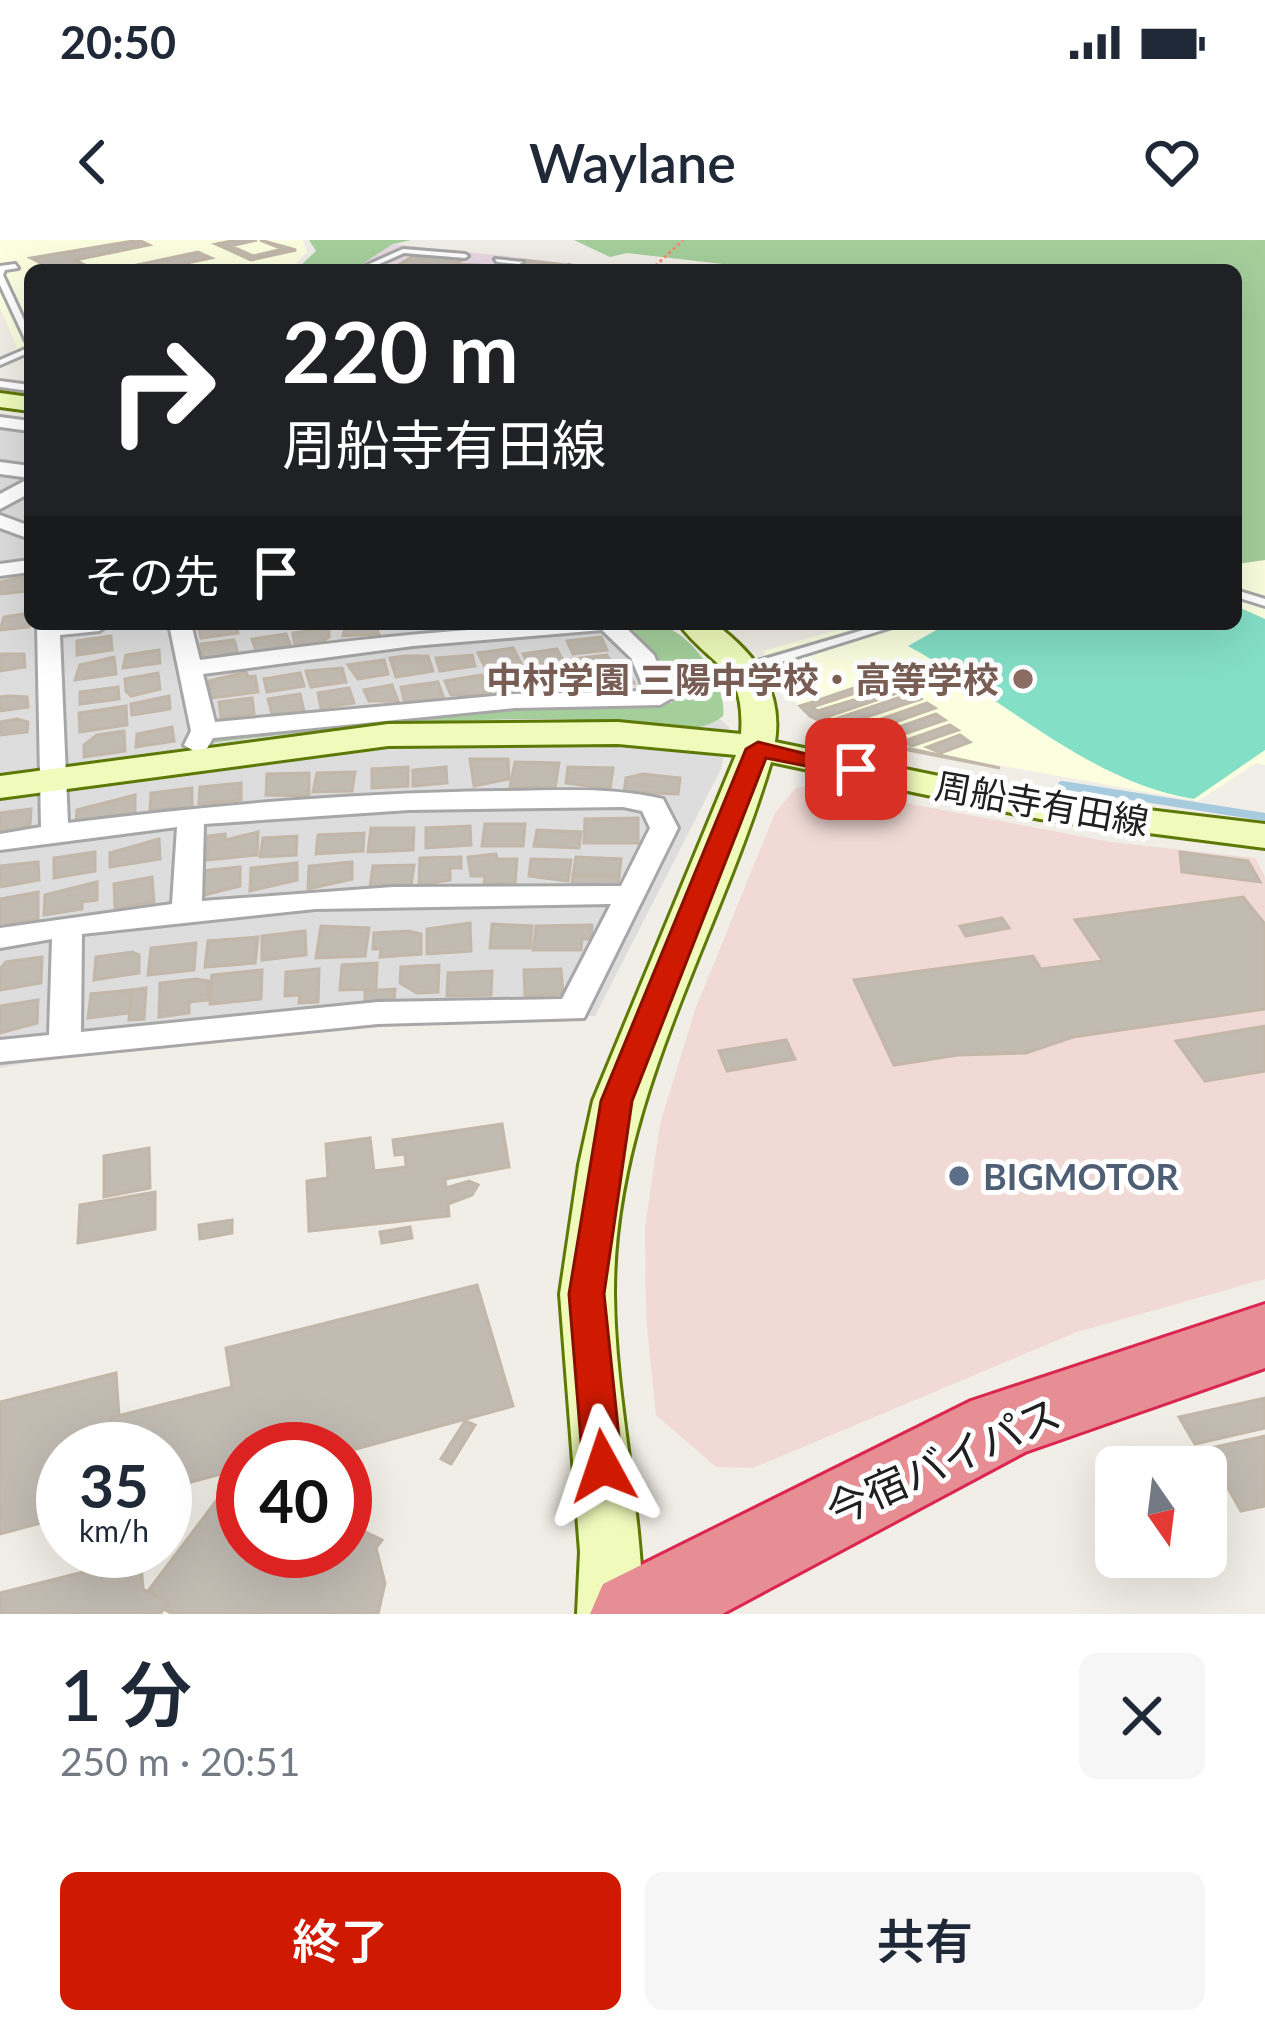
<!DOCTYPE html>
<html lang="ja">
<meta charset="utf-8">
<style>
body{margin:0;font-family:Lato,"Noto Sans JP",sans-serif;background:#f6f6f7;color:#1f2937;height:100vh;display:flex;flex-direction:column;font-size:45px;white-space:nowrap}
*{box-sizing:border-box;margin:0}
p{font-size:39px;color:#747a83}
.icon{flex:none;width:66px;height:66px;fill:none;stroke:currentColor;stroke-width:2;stroke-linecap:round;stroke-linejoin:round}
.map{position:relative;height:1374px;overflow:hidden}
.panel{display:flex;flex-direction:column;background:#fff;flex:1}
.panel>*{flex:none}
.top-card{position:absolute;left:24px;top:24px;width:1218px;height:366px;border-radius:18px;box-shadow:0 12px 48px #0002;background:#202124;color:#fff;overflow:hidden}
.needle{width:78px;rotate:166deg}
.fabs{position:absolute;left:1095px;top:1206px;display:grid;gap:24px}
.fabs a{display:grid;place-items:center;width:132px;height:132px;border-radius:18px;background:#fff;box-shadow:0 12px 48px #0002;font-size:60px}
.speed{position:absolute;left:36px;top:1182px;display:flex;gap:24px;font-size:60px;font-weight:700;text-align:center}
.speed>*{display:grid;place-content:center;width:156px;height:156px;border-radius:50%;background:#fff;box-shadow:0 12px 48px #0002;line-height:1}
.speed small{font-size:30px;font-weight:400}
.speed .limit{border:18px solid #d22;background:#fff;color:#111}
.pin{position:absolute;display:grid;place-items:center;width:102px;height:102px;color:#fff;margin:-51px;border-radius:24px;box-shadow:0 6px 18px #0006}
.me{position:absolute;width:132px;margin:-66px;rotate:355deg;stroke-linejoin:round;filter:drop-shadow(0 0 9px #0008)}
.turn{display:flex;align-items:center;gap:42px;height:252px;padding:0 60px;font-size:54px}
.turn .icon{width:156px;height:156px;stroke-width:2.5}
.turn b{display:block;font-size:84px;line-height:102px}
.then{display:flex;align-items:center;height:114px;padding:0 60px;background:#0003;gap:24px;font-size:45px}
.round{display:grid;place-items:center;flex:none;width:126px;height:126px;border-radius:18px;background:#f6f6f7}
.summary{display:flex;align-items:center;justify-content:space-between;height:204px;padding:0 60px}
h1{font-size:72px;font-weight:600;line-height:90px}
.action{display:flex;gap:24px;margin-top:auto;padding:24px 60px}
.action a{flex:1;height:138px;border-radius:18px;background:#cf1900;color:#fff;font-size:48px;font-weight:600;line-height:138px;text-align:center}
.action a+a{background:#f6f6f7;color:#1f2937}
.status{display:flex;justify-content:space-between;align-items:center;height:84px;padding:0 60px;background:#fff;direction:ltr}
.status svg{height:33px;fill:currentColor}
header{display:flex;justify-content:space-between;align-items:center;height:156px;padding:0 60px;background:#fff;font-size:54px;font-weight:600}
.map>svg:first-child{display:block}
</style>
<div class="status"><b>20:50</b><svg viewBox="0 0 49 12"><path d="M0 12V9h3v3zM5 12V6h3v6zM10 12V3h3v9zM15 12V0h3v12zM26 1h20v11H26zM47 4h2v5h-2z"/></svg></div>
<header><svg class="icon" aria-label="back" viewBox="0 0 24 24"><path d="M15 5l-7 7 7 7"/></svg>Waylane<svg class="icon" aria-label="heart" viewBox="0 0 24 24"><path d="M12 20l-8-8c-3-5 5-10 8-4 3-6 11-1 8 4z"/></svg></header>
<div class="map">
<svg width="1265" height="1374" viewBox="0 0 1265 1374">
<rect width="100%" height="100%" fill="#f0eee6"/>
<!-- residential -->
<polygon fill="#dedddd" points="0,183 30,186 30,384 611,384 729,487 721,529 595,776 398,781 79,813 0,828"/>
<!-- commercial -->
<polygon fill="#f1dad5" points="811,545 1111,602 1255,618 1265,637 1265,1039 1077,1092 753,1228 716,1227 656,1175 646,1077 645,988 660,884 695,770 775,573 796,548"/>
<!-- industrial -->
<polygon fill="#e9d8e4" points="393,4 634,30 353,30"/>
<!-- education -->
<g fill="#fbffe0">
<polygon points="0,0 303,0 307,12 290,30 30,30 30,115 0,126 0,120 17,107 0,68"/>
<polygon points="1265,320 1265,525 1256,523 1198,561 853,499 799,467 763,411 859,384 1236,384 1236,324"/>
</g>
<!-- forest -->
<g fill="#a4cf9b">
<polygon points="309,0 411,0 393,4 353,30 296,30 316,11"/>
<polygon points="574,0 1265,0 1265,320 1236,324 1236,30 774,30 627,13 610,17"/>
<path d="M 618,384 C 630,384 646,381 658,384 C 691,392 728,444 723,476 C 695,500 640,483 606,481 C 473,474 341,487 209,503 L 208,498 L 523,467 L 672,463 L 663,426 Z"/>
</g>
<!-- pitch -->
<path fill="#84dfc7" d="M 1236,366 L 1265,379 L 1265,510 L 1194,559 C 1088,542 1001,456 908,406 L 947,384 L 1236,384 Z"/>
<g fill="none" stroke-linecap="round" stroke-linejoin="round">
<!-- stream -->
<polyline stroke="#a7cbde" stroke-width="8" points="1062,545 1265,577"/>
</g>
<!-- building -->
<g fill="#c1bbb2" stroke="#c2b7a8" stroke-width="3">
<polygon points="139,0 149,5 75,20 91,28 80,30 54,30 31,18"/>
<polygon points="237,0 257,0 230,6 253,16 283,9 260,0 296,10 251,20 216,4"/>
<polygon points="198,12 211,18 154,30 114,30"/>
<polygon points="417,14 464,19 455,24 513,27 390,30"/>
<polygon points="522,20 582,27 508,30"/>
<polygon points="30,335 29,351 0,354 0,342"/>
<polygon points="29,373 29,387 0,390 4,377"/>
<polygon points="236,384 238,393 201,398 198,385"/>
<polygon points="346,384 374,384 379,394 343,396"/>
<polygon points="329,388 329,397 320,403 295,406 293,393"/>
<polygon points="286,394 291,407 256,411 252,399"/>
<polygon points="111,396 112,410 77,415 77,401"/>
<polygon points="601,397 607,410 573,414 567,401"/>
<polygon points="234,400 238,414 204,419 201,404"/>
<polygon points="513,408 522,425 487,431 478,413"/>
<polygon points="557,409 564,423 530,428 523,414"/>
<polygon points="159,410 160,423 123,428 126,415"/>
<polygon points="0,414 24,414 25,427 0,431"/>
<polygon points="472,415 475,426 440,431 436,418"/>
<polygon points="607,415 615,428 581,433 573,419"/>
<polygon points="405,416 428,416 433,431 396,437 390,418"/>
<polygon points="114,417 116,434 75,440 80,425"/>
<polygon points="384,420 388,434 358,439 348,425"/>
<polygon points="342,428 346,442 311,447 306,431"/>
<polygon points="570,428 578,441 541,446 535,433"/>
<polygon points="627,430 634,443 584,449 578,438"/>
<polygon points="246,432 248,437 255,436 258,452 211,458 209,441"/>
<polygon points="158,433 160,449 131,456 126,451 125,439"/>
<polygon points="300,433 304,446 267,452 264,439"/>
<polygon points="482,435 491,455 451,455 445,441"/>
<polygon points="525,435 533,450 499,455 491,441"/>
<polygon points="892,441 812,467 807,464 863,445"/>
<polygon points="438,442 444,459 405,464 401,447"/>
<polygon points="392,445 398,461 369,461 364,450"/>
<polygon points="900,446 906,450 826,477 817,471"/>
<polygon points="118,447 119,459 80,464 80,452"/>
<polygon points="349,448 354,463 321,468 318,453"/>
<polygon points="913,453 921,459 839,486 832,480"/>
<polygon points="300,454 305,475 272,474 268,459"/>
<polygon points="8,456 27,457 28,467 0,471 0,457"/>
<polygon points="169,456 170,469 132,475 131,464"/>
<polygon points="252,458 254,474 221,478 219,462"/>
<polygon points="927,463 935,468 858,495 850,490"/>
<polygon points="807,464 860,498 1000,528 857,500 810,476 800,466"/>
<polygon points="126,466 127,485 80,492 79,473"/>
<polygon points="936,474 945,480 887,500 873,496"/>
<polygon points="17,479 28,482 27,492 0,495 0,482"/>
<polygon points="950,485 958,490 912,506 901,502"/>
<polygon points="172,487 174,501 136,507 137,494"/>
<polygon points="124,491 125,511 84,517 84,505 97,495"/>
<polygon points="960,495 970,502 941,513 927,507"/>
<polygon points="470,519 508,519 509,539 474,546"/>
<polygon points="515,522 559,523 555,548 510,547"/>
<polygon points="408,527 408,546 372,548 372,529"/>
<polygon points="446,527 447,543 413,546 413,530"/>
<polygon points="568,527 613,528 610,549 566,543"/>
<polygon points="355,532 352,551 313,552 317,533"/>
<polygon points="309,533 309,556 266,555 267,534"/>
<polygon points="643,534 680,538 678,554 624,552 626,538"/>
<polygon points="241,543 241,560 199,564 200,547"/>
<polygon points="192,548 192,567 150,570 151,553"/>
<polygon points="135,555 135,575 76,583 77,570"/>
<polygon points="31,569 30,586 23,587 23,593 0,596 0,573"/>
<polygon points="638,578 638,603 584,603 585,579"/>
<polygon points="485,584 525,584 523,606 482,606"/>
<polygon points="470,586 471,605 426,608 426,588"/>
<polygon points="371,588 414,588 413,610 368,612"/>
<polygon points="537,590 581,592 579,608 534,606"/>
<polygon points="258,592 257,615 207,620 208,596 225,594 225,600"/>
<polygon points="364,593 363,611 316,614 318,595"/>
<polygon points="297,596 296,615 260,617 263,598"/>
<polygon points="159,599 160,619 110,627 110,613"/>
<polygon points="95,612 95,631 54,638 54,618"/>
<polygon points="1180,612 1248,621 1260,642 1182,632"/>
<polygon points="496,614 497,619 517,619 515,644 484,644 485,636 471,636 468,617"/>
<polygon points="461,617 461,628 450,628 450,640 419,645 420,618"/>
<polygon points="576,617 621,619 619,636 573,635"/>
<polygon points="531,619 571,620 568,641 529,636"/>
<polygon points="38,622 39,640 0,647 0,626"/>
<polygon points="352,622 352,639 308,649 309,626"/>
<polygon points="297,623 297,640 250,651 251,628"/>
<polygon points="414,625 411,646 370,647 373,626"/>
<polygon points="240,627 240,646 200,656 201,631"/>
<polygon points="573,635 619,636 618,646 572,647"/>
<polygon points="152,637 154,662 115,668 114,644"/>
<polygon points="97,642 97,660 82,662 82,669 44,675 45,655"/>
<polygon points="38,652 38,679 0,686 0,659"/>
<polygon points="1243,657 1265,684 1265,769 1073,797 1026,813 958,815 894,825 854,740 1033,716 1041,729 1103,721 1075,680"/>
<polygon points="1002,678 1009,688 966,696 960,686"/>
<polygon points="470,683 471,711 427,714 427,689"/>
<polygon points="492,684 532,686 530,708 490,708"/>
<polygon points="592,685 591,699 582,699 581,710 533,710 536,686"/>
<polygon points="321,686 369,688 365,716 316,718"/>
<polygon points="305,691 306,715 262,720 262,696"/>
<polygon points="408,691 421,694 421,714 380,717 381,709 373,709 374,693"/>
<polygon points="258,697 255,723 205,727 208,701"/>
<polygon points="196,703 194,730 148,735 151,708"/>
<polygon points="132,712 139,715 139,733 94,740 96,717"/>
<polygon points="42,717 41,743 0,750 0,729 6,722"/>
<polygon points="377,723 376,749 340,750 342,725"/>
<polygon points="439,725 438,752 417,753 400,743 401,727"/>
<polygon points="319,729 318,762 299,763 300,755 285,756 286,732"/>
<polygon points="561,729 563,754 525,756 524,730"/>
<polygon points="262,730 261,759 210,764 212,735"/>
<polygon points="492,731 491,755 447,756 448,733"/>
<polygon points="196,739 209,741 208,760 189,762 189,773 159,777 160,743"/>
<polygon points="146,748 144,779 129,780 132,750"/>
<polygon points="395,749 394,761 365,763 365,751"/>
<polygon points="132,750 129,773 88,778 91,754"/>
<polygon points="38,760 37,783 0,793 0,766"/>
<polygon points="1265,786 1265,831 1205,841 1176,801"/>
<polygon points="786,800 795,819 727,831 719,811"/>
<polygon points="502,884 509,927 445,939 446,948 469,941 478,945 472,955 448,964 449,976 309,991 307,941 328,938 326,904 370,898 374,931 406,927 405,914 395,915 393,900"/>
<polygon points="149,908 150,948 104,957 104,916"/>
<polygon points="155,952 155,989 78,1003 80,965"/>
<polygon points="232,980 232,993 200,999 199,985"/>
<polygon points="410,987 412,998 382,1003 380,992"/>
<polygon points="477,1045 513,1166 345,1212 243,1209 243,1228 165,1249 165,1209 112,1209 110,1178 232,1147 226,1108"/>
<polygon points="116,1133 119,1176 110,1178 112,1209 63,1209 63,1277 0,1294 0,1162"/>
<polygon points="1265,1158 1265,1188 1195,1204 1179,1177"/>
<polygon points="465,1181 475,1185 451,1224 441,1219"/>
<polygon points="1265,1196 1265,1266 1241,1271 1206,1209"/>
<polygon points="243,1228 243,1311 345,1311 345,1282 382,1300 376,1308 385,1343 378,1374 173,1374 164,1369 168,1363 148,1351 226,1248 224,1233"/>
<polygon points="118,1311 140,1311 143,1349 168,1363 160,1374 0,1374 0,1353 119,1323"/>
</g>
<g fill="none" stroke-linecap="round" stroke-linejoin="round">
<!-- lane casing -->
<g stroke="#a7a7a7" stroke-width="6">
<g id="lane">
<polygon points="403,9 465,14 468,16 465,18 404,13 366,30 356,30"/>
<polygon points="495,19 523,22 519,24 497,22"/>
<polygon points="15,24 18,28 5,30 3,35 30,93 30,103 26,101 0,45 0,26"/>
<polygon points="569,26 577,30 566,30"/>
<polygon points="30,107 30,112 0,125 0,120"/>
<polygon points="0,141 30,145 30,151 0,147"/>
<polygon points="1236,350 1265,359 1265,366 1236,357"/>
<polygon points="884,384 902,384 752,431 744,431 742,428 744,425"/>
</g>
</g>
<!-- street casing -->
<g stroke="#a7a7a7" stroke-width="6">
<g id="street">
<polygon points="0,177 30,181 30,191 0,187"/>
<polygon points="0,222 30,226 30,238 0,234"/>
<polygon points="30,238 30,253 0,269 0,254"/>
<polygon points="0,275 30,286 30,299 0,288"/>
<polygon points="30,320 30,332 0,336 0,324"/>
<path d="M 37,384 L 110,384 L 99,391 L 60,395 L 68,583 C 211,565 354,553 498,551 C 553,551 609,546 663,559 L 678,588 L 584,778 L 378,784 L 0,822 L 0,800 L 49,795 L 52,699 L 0,708 L 0,688 L 172,664 L 177,587 L 0,610 L 0,594 L 41,587 ZM 623,567 L 642,571 L 650,588 L 621,646 L 393,647 L 202,661 L 204,584 L 409,570 ZM 611,664 L 562,759 L 378,762 L 81,792 L 82,694 L 315,669 Z"/>
<path d="M 169,384 L 191,384 L 200,420 C 341,401 480,384 622,384 L 654,415 L 672,458 L 660,465 L 515,468 L 213,498 L 206,510 L 197,513 L 184,505 L 191,491 ZM 602,390 L 631,418 L 645,451 L 515,454 L 215,482 L 203,434 L 413,406 Z"/>
</g>
</g>
<!-- secondary casing -->
<g stroke="#5e7805" stroke-width="6">
<g id="secondary">
<polygon points="0,153 30,157 30,171 0,167"/>
<path d="M 679,384 L 715,384 C 755,414 783,449 775,502 L 1040,557 L 1265,584 L 1265,608 L 1040,579 L 771,522 C 718,701 613,863 614,1055 C 615,1161 642,1267 643,1374 L 577,1374 L 580,1312 L 560,1054 L 579,925 L 593,861 L 736,515 L 618,504 L 388,506 L 0,558 L 0,536 L 388,484 L 618,482 L 741,494 C 746,426 713,429 679,384 Z"/>
</g>
</g>
<!-- highway casing -->
<g stroke="#db264f" stroke-width="6">
<polygon id="highway" points="1265,1064 1265,1128 1025,1212 722,1374 590,1374 603,1344 971,1161"/>
</g>
<!-- path -->
<polyline stroke="#fa8d6e" stroke-width="3" stroke-dasharray="3 3" stroke-linecap="butt" points="651,30 683,0"/>
<!-- lane -->
<use href="#lane" fill="#fff" fill-rule="evenodd"/>
<!-- street -->
<use href="#street" fill="#fff" fill-rule="evenodd"/>
<!-- secondary -->
<use href="#secondary" fill="#effabb" fill-rule="evenodd"/>
<!-- highway -->
<use href="#highway" fill="#e78e94" fill-rule="evenodd"/>
</g>
<!-- route -->
<polygon fill="#cf1900" stroke="#871000" stroke-width="3" points="758,502 868,529 856,536 766,518 632,861 604,1054 622,1226 616,1239 603,1244 589,1239 583,1226 569,1054 601,861 746,509"/>
<!-- markers -->
<circle fill="#8d6e63" stroke="#fff" stroke-width="4.5" cx="1023" cy="439" r="12"/>
<circle fill="#5c6f8a" stroke="#fff" stroke-width="4.5" cx="959" cy="936" r="12"/>
<g text-anchor="middle" dominant-baseline="central" stroke-width="10" stroke-linejoin="round" paint-order="stroke">
<!-- education labels -->
<g font-size="36" font-weight="bold" fill="#785e54" stroke="#fff" text-anchor="end">
<text x="999" y="439">中村学園 三陽中学校・高等学校</text>
</g>
<!-- street labels -->
<g font-size="36" fill="#202020" stroke="#fff">
<text transform="translate(1042 563) rotate(10)">周船寺有田線</text>
</g>
<!-- service labels -->
<g font-size="36" font-weight="bold" fill="#4e5e75" stroke="#fff" text-anchor="start">
<text x="983" y="936">BIGMOTOR</text>
</g>
<!-- near-street labels -->
<g font-size="42" fill="#202020" stroke="#fff">
<text transform="translate(943 1221) rotate(-24)">今宿バイパス</text>
</g>
</g>
</svg>
<div class="fabs">
<a><svg class="needle" viewBox="-14 -14 28 28"><path d="M0-13l5 13h-10z" fill="#e53935"/><path d="M0 13l5-13h-10z" fill="#747a83"/></svg></a>
</div>
<div class="speed"><div>35<small>km/h</small></div><div class="limit">40</div></div>
<div class="pin" style="left:856px;top:529px;background:#d93025"><svg class="icon" aria-label="arrive" viewBox="0 0 24 24"><path d="M6 21V4h12l-3 4 3 4H6"/></svg></div>
<svg class="me" style="left:603px;top:1226px" viewBox="-20 -20 40 40"><path d="M0-17L14 15 0 8-14 15z" fill="#cf1900" stroke="#fff" stroke-width="4"/></svg>
<div class="top-card">
<div class="turn"><svg class="icon" aria-label="right" viewBox="0 0 24 24"><path d="M7 20v-9h11M14 6l5 5-5 5"/></svg><div><b>220 m</b>周船寺有田線</div></div>
<div class="then">その先<svg class="icon" aria-label="arrive" viewBox="0 0 24 24"><path d="M6 21V4h12l-3 4 3 4H6"/></svg></div>
</div>
</div>
<section class="panel">
<div class="summary"><div><h1>1 分</h1><p>250 m · 20:51</p></div><a class="round"><svg class="icon" aria-label="close" viewBox="0 0 24 24"><path d="M6 6l12 12M18 6L6 18"/></svg></a></div>
<div class="action"><a>終了</a><a>共有</a></div>
</section>
